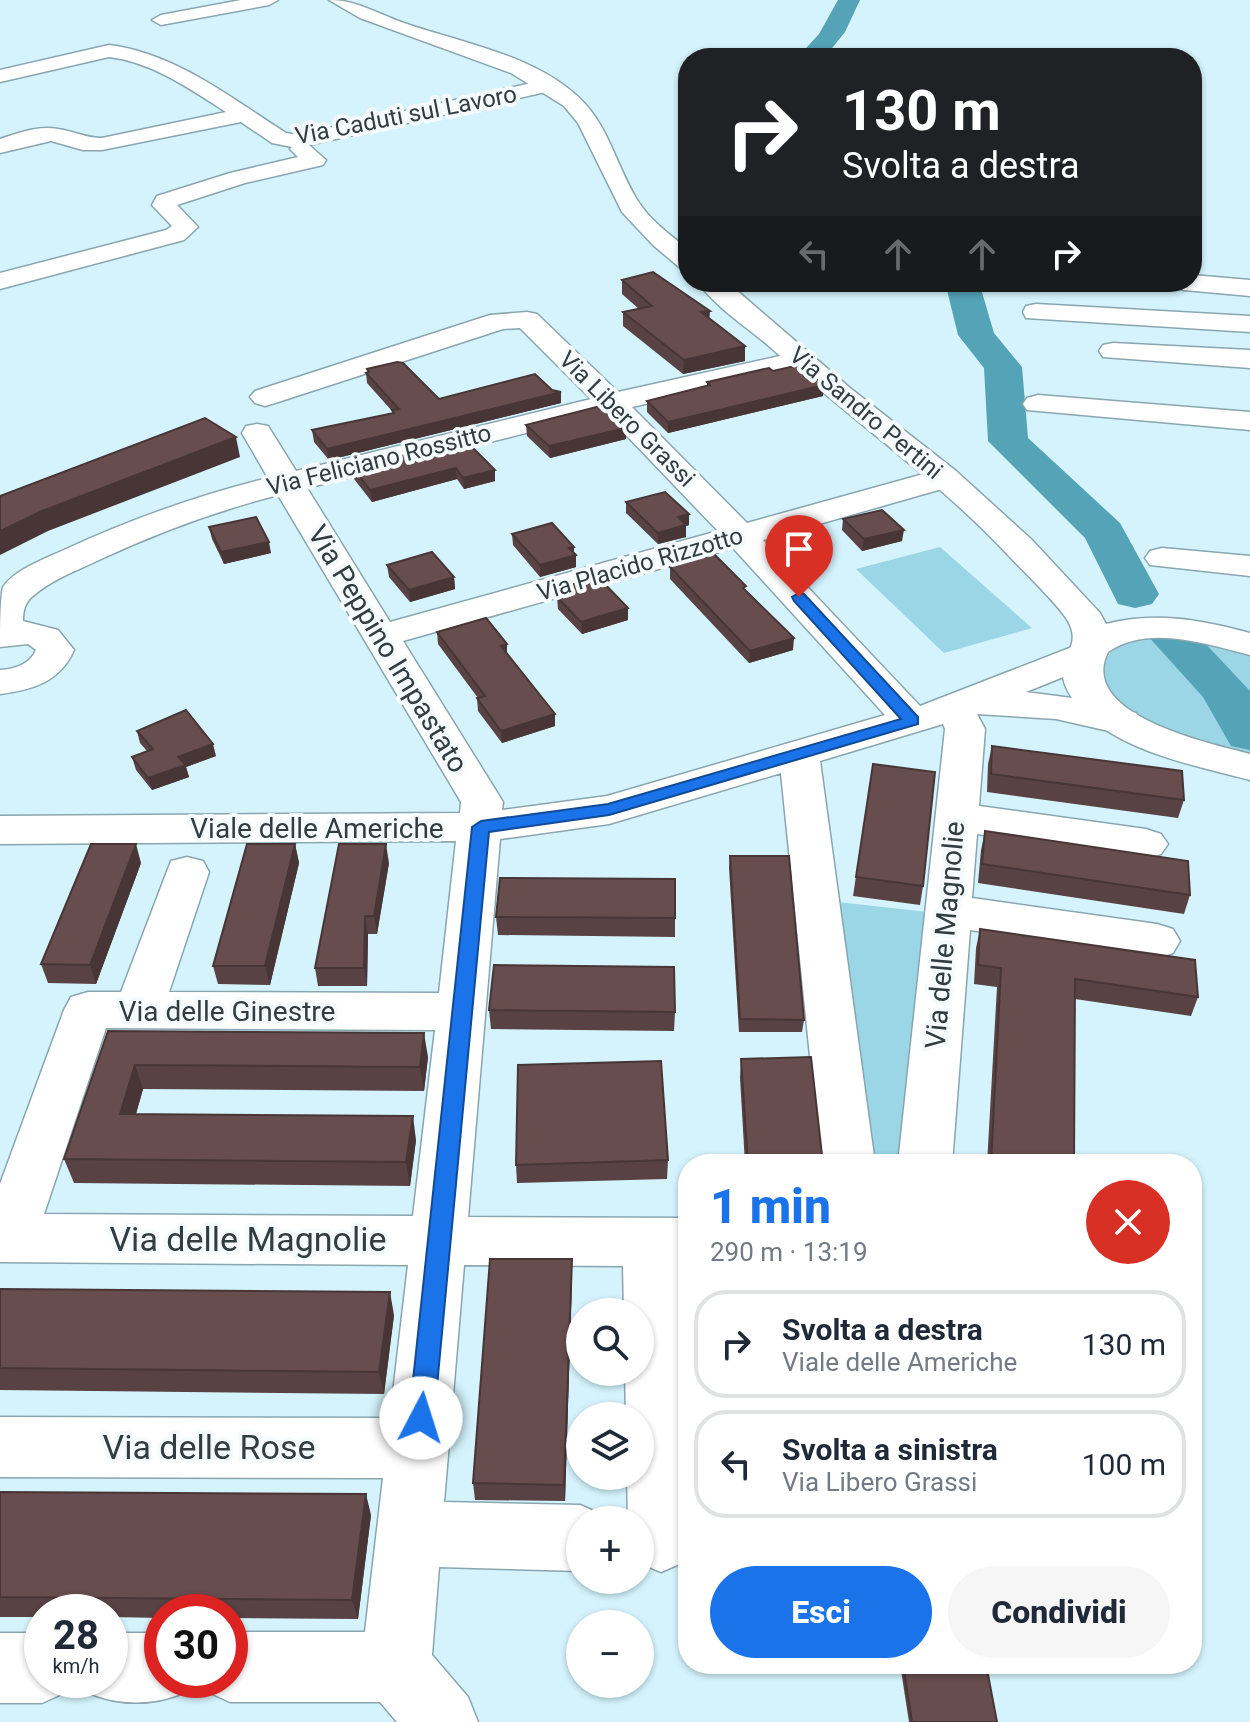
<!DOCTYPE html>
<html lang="it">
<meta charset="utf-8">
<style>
body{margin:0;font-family:Roboto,sans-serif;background:#f6f6f7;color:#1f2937;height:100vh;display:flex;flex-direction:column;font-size:30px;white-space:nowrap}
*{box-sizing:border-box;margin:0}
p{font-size:26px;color:#747a83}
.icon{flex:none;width:44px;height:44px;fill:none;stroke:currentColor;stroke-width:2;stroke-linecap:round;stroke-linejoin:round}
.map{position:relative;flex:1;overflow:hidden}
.sheet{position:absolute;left:678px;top:1154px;width:524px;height:520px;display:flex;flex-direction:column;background:#fff;border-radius:32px;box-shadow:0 2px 6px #0004}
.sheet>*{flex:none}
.guide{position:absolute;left:678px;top:48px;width:524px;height:244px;border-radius:32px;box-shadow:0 2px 6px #0004;background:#202124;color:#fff;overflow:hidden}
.tools{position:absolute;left:566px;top:1298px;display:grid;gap:16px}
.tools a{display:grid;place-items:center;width:88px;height:88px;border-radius:50%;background:#fff;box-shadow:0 2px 6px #0004;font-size:40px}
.speed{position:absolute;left:24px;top:1594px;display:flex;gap:16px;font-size:40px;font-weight:700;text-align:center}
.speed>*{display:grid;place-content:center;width:104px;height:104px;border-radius:50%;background:#fff;box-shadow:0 2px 6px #0004;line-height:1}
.speed small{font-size:20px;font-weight:400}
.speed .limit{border:12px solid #d22;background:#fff;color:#111}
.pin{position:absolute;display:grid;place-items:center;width:68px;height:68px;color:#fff;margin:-82px -34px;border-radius:50% 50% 50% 0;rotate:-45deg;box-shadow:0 0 8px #0007}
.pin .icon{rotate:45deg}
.me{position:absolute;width:88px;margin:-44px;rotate:5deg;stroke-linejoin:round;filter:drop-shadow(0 0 6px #0008)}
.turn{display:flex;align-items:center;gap:28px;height:168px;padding:0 32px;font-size:36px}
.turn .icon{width:104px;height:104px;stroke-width:2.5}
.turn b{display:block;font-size:56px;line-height:68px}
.lanes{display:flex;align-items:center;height:76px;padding:0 32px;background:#0003;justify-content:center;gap:40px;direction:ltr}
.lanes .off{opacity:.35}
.round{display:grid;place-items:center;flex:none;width:84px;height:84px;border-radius:42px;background:#f6f6f7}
.headline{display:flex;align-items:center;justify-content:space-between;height:136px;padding:0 32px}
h1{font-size:48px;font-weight:800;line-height:60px;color:#1a73e8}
.button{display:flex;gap:16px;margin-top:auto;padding:16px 32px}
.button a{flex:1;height:92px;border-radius:48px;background:#1a73e8;color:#fff;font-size:32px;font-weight:800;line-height:92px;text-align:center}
.button a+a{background:#f6f6f7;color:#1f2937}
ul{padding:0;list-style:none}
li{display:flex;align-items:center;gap:24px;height:108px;margin:0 16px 12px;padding:0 16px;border:4px solid #e0e1e3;border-radius:32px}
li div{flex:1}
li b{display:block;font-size:30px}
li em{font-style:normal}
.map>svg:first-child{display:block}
</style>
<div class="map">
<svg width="1250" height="1722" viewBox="0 0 1250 1722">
<rect width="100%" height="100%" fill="#d4f3fc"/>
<!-- green -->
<g fill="#9ad6e6">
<polygon points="940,547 1032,628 944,653 856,569"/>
<path d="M 1182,636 L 1250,653 L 1250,754 C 1221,749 1158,727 1133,713 C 1097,692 1091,646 1139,637 C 1152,635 1168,636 1182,636 Z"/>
<polygon points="837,902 928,912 900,1164 875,1164"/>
</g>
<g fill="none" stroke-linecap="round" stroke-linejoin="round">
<!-- river -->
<g fill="#54a3b7" fill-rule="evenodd">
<polygon points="838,0 860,0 845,32 824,58 797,58 819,34"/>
<polygon points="945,282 979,282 994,333 1022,367 1028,438 1120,523 1159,594 1152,604 1135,608 1118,604 1085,538 988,441 984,368 958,335"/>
<polygon points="1171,620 1188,625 1250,691 1250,750 1231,746 1203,697 1147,635 1154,625"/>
</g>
<!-- minor casing -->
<g stroke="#89a6af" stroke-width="3">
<g id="minor">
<polygon points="241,0 278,0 269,5 161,25 152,20 161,15"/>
<path d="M 109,45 C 175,53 231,98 286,133 L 297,135 L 550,79 L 560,85 L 550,91 L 309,145 L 326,160 L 323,165 L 245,183 L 177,205 L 198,227 L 184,240 L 0,289 L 0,273 L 166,230 L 172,226 L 152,205 L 157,196 L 230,173 L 298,157 L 290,149 L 292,147 L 272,143 L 241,122 L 102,150 L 83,150 L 51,141 L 0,153 L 0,139 C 18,133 39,125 58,129 C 73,131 86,138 102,138 L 226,112 C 190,89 152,62 109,57 L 0,82 L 0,70 Z"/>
<polygon points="1192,275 1250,280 1250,296 1184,290 1175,288 1171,282 1192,282"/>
<polygon points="1036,304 1250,316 1250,332 1026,318 1023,312 1026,306"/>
<path d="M 527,312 L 537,314 L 618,392 L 802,351 L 812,354 L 816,360 L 812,366 L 632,407 L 747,523 L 945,468 L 956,471 L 961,478 L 956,485 L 763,540 L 920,706 L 1072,647 L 1085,644 L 1098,647 L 1104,655 L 1098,663 L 1026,692 L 1072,698 L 1136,713 L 1142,722 L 1136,731 L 1122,734 L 1056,719 L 977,714 L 985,729 L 979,806 L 1146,829 L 1161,834 L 1168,844 L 1161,854 L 1146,859 L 977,834 L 972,898 L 1157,924 L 1173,929 L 1180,941 L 1173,953 L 1157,958 L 970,930 L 952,1164 L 898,1164 L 945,729 L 943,724 L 820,761 L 875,1164 L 821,1164 L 781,773 L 609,824 L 500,839 L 468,1217 L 688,1218 L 688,1266 L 680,1266 L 688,1426 L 688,1552 L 684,1562 L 661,1572 L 640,1563 L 640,1520 L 628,1520 L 627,1476 L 640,1476 L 640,1416 L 626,1416 L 625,1372 L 640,1372 L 640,1312 L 624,1312 L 623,1266 L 464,1265 L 444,1502 L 580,1505 L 603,1515 L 605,1520 L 580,1520 L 580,1571 L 439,1567 L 432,1655 L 468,1697 L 478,1722 L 397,1722 L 380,1702 L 230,1702 L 206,1691 L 201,1680 L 230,1680 L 230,1632 L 365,1632 L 383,1478 L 0,1477 L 0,1417 L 390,1418 L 408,1265 L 0,1262 L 0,1184 L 64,1010 L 71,997 L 88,992 L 121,992 L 171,861 L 187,857 L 203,861 L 209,872 L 169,992 L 439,993 L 456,841 L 0,844 L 0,816 L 460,813 L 461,802 L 278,495 C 216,511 157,533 99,560 C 78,570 53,579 34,595 C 25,602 23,610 23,621 L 58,630 L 74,650 C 60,682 32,690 0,694 L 0,670 C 15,669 30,664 36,650 L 28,644 L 0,647 C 0,631 0,600 3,587 C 15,569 47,558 66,549 C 132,519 198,495 268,478 L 242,433 L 246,426 L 257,424 L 268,426 L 296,471 L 591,399 L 520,328 L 503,329 L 275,403 L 265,406 L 255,403 L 250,397 L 255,391 L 490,315 ZM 605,413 L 718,531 L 390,622 L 307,488 ZM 733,548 L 885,715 L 607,796 L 502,810 L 503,802 L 403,641 ZM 106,1028 L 435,1030 L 413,1216 L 44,1214 Z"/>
<polygon points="1113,343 1250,350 1250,368 1103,357 1099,351 1103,345"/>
<polygon points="1038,395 1250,412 1250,430 1027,410 1023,404 1027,398"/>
<polygon points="1162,548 1250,556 1250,576 1150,565 1145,558 1150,551"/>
<polygon points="0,1633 42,1633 42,1680 72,1680 66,1692 42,1703 0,1703"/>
<path d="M 110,1633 L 162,1633 L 162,1680 L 192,1680 L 186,1692 C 153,1706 119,1706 86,1692 L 80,1680 L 110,1680 Z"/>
</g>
</g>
<!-- major casing -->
<g stroke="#89a6af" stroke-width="3">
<g id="major">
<path d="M 329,0 C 357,0 378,14 404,23 C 464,44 543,56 587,106 C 610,133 618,168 636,198 C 648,219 669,234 688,249 L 688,270 L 679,267 L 653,245 L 622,212 L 578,123 L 564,106 L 511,73 L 360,18 Z"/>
<path d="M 698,282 L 727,282 L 850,388 L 956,471 L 1031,539 L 1100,613 L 1106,624 C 1155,611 1202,620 1250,633 L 1250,655 C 1206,644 1148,624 1108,652 C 1077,715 1208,743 1250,754 L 1250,780 C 1197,766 1136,755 1092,720 C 1079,709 1060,687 1063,669 C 1066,651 1079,643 1069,623 C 1062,608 1021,569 1008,555 C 936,478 848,417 770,347 C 747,327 715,307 698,282 Z"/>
</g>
</g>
<!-- minor -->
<use href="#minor" fill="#fff" fill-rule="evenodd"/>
<!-- major -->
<use href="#major" fill="#fff" fill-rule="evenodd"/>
</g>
<!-- wall -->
<g fill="#594243">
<polygon points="622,280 709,319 745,361 683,374 623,326 623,312 639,309 622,294"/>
<polygon points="367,369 439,399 552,390 561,392 561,403 329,460 314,442 312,430 392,413 392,411 367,383 366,373 367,372"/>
<polygon points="773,371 823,396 668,433 647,412 647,401 707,386 707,382"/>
<polygon points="526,425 626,439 550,458 527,436"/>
<polygon points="465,440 495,470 495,481 464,489 457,479 372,502 354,479 353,468"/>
<polygon points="626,502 689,514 689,525 686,526 686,537 658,544 626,513"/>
<polygon points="843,519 902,541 862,551 842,530"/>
<polygon points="209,527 271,553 224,564 212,539"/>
<polygon points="512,534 574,553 576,567 540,577 513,545"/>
<polygon points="680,554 793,650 749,663 670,579 670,567 680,564"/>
<polygon points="387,565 454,577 455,589 410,602 389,577"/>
<polygon points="560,588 628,608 628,620 582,634 558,609 557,597 560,597"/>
<polygon points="437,632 507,644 507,654 555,714 555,726 502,743 478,711 477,698 478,698 438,644"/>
<polygon points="137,731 216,756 186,767 189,777 152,790 136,770 132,757 147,751 140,743"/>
<polygon points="992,746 1184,800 1178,818 987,792 988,764"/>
<polygon points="873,764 923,886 920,905 853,896"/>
<polygon points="985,831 1190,895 1184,914 978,883 981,850"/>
<polygon points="295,844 299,863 270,985 218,984 213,966"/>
<polygon points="730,856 804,1020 802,1032 739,1032 729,868"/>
<polygon points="141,863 96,984 48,983 41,964"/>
<polygon points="389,863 377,934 368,934 367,986 318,986 315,968"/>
<polygon points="496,917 675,918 675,937 498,935"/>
<polygon points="980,929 1198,997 1191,1016 1075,999 1074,1164 987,1164 997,987 974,984 976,948"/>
<polygon points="489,1010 675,1012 674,1031 491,1029"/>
<polygon points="108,1031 428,1057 424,1091 143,1089 136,1114 416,1140 410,1186 74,1183 64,1159"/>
<polygon points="741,1059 823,1164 745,1164 740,1078"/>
<polygon points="668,1160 667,1179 517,1183 516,1165"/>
<polygon points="572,1277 565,1501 475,1500 473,1483"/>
<polygon points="0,1289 394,1315 384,1394 0,1390"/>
<polygon points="0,1492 371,1515 358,1619 230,1618 230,1612 162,1612 162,1618 110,1617 110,1612 42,1612 42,1617 0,1617"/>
<polygon points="900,1664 986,1664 997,1722 909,1722"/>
</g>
<!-- shaded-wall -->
<g fill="#483637">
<polygon points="710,311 709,324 701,312"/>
<polygon points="745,346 745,361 683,374 684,360"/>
<polygon points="824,385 823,396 668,433 668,422"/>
<polygon points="561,392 561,403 329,460 327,449"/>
<polygon points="626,428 626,439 550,458 549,446"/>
<polygon points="236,437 240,457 48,531 0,555 0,531 42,511"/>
<polygon points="456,468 457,479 372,502 370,490"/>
<polygon points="495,470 495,481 464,489 463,478"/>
<polygon points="689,514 689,525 686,526 686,537 658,544 658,533 678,517"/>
<polygon points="904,530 902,541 862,551 864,539"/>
<polygon points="269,542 271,553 224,564 221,552"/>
<polygon points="574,547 574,556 576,555 576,567 540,577 540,565 569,548"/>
<polygon points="454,577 455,589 410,602 409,590"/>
<polygon points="628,608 628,620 582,634 581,622"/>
<polygon points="794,638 793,650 749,663 750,651"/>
<polygon points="507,644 507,656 501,646"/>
<polygon points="555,714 555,726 502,743 501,731"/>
<polygon points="213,744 216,756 186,767 189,777 152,790 148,778 178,757"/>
<polygon points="136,844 141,863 96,984 90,965"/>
<polygon points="295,844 299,863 270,985 265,966"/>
<polygon points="386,844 389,863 377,934 374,916"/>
<polygon points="365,916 368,934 367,986 364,968"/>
<polygon points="424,1033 428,1057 424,1091 420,1067"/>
<polygon points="135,1065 143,1089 129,1138 120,1114"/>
<polygon points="413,1116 416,1140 410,1186 406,1162"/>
<polygon points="572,1259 572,1277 565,1501 564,1485"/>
<polygon points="390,1292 394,1315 384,1394 379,1372"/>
<polygon points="366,1494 371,1515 358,1619 352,1600"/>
</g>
<!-- building -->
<g fill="#674d4e" stroke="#483637" stroke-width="2">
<polygon points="653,272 710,311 701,312 745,346 684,360 623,312 652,306 622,280"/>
<polygon points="397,362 403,363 439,399 535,374 552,390 561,392 327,449 312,430 394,413 392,410 399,409 366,373 369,372 367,369"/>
<polygon points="799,365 824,385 668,422 647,401 710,385 707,382 769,368 773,371"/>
<polygon points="604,405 626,428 549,446 526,425"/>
<polygon points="205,418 236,437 42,511 0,531 0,496"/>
<polygon points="465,440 495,470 463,478 456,468 370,490 353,468"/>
<polygon points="665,492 689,514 678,517 686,525 658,533 626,502"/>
<polygon points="882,510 904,530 864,539 843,519"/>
<polygon points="256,517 269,542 221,552 209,527"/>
<polygon points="552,523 574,547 569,548 576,555 540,565 512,534"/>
<polygon points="707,547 746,586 743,588 794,638 750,651 670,567 688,562 680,554"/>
<polygon points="432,552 454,577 409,590 387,565"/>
<polygon points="598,577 628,608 581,622 557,597 566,595 560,588"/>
<polygon points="486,618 507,644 501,646 555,714 501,731 477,698 485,696 437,632"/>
<polygon points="186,710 213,744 178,757 186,765 148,778 132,757 153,749 137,731"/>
<polygon points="992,746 1182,771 1184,800 991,774"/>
<polygon points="873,764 935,772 923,886 856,877"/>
<polygon points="985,831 1188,861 1190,895 982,864"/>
<polygon points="91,844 136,844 90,965 41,964"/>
<polygon points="247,844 295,844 265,966 213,966"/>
<polygon points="339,844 386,844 374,916 365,916 364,968 315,968"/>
<polygon points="730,856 789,856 804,1020 740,1019"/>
<polygon points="500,878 675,879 675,918 496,917"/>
<polygon points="980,929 1195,960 1198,997 1075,979 1074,1164 991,1164 1001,968 978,965"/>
<polygon points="494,965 674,967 675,1012 489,1010"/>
<polygon points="108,1031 424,1033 420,1067 135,1065 120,1114 413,1116 406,1162 64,1159"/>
<polygon points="811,1057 823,1164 748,1164 741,1059"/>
<polygon points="661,1061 668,1160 516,1165 518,1065"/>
<polygon points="490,1259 572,1259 564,1485 473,1483"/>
<polygon points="0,1289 390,1292 379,1372 0,1368"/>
<polygon points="0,1492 366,1494 352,1600 0,1597"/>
<polygon points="903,1664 986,1664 997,1722 912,1722"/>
</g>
<!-- route -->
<polygon fill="#1a73e8" stroke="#114b97" stroke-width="2" points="799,593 804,594 918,717 918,724 609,815 489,832 434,1418 430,1427 421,1430 412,1427 409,1418 472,827 481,821 608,804 901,719 794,601 792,597"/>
<g text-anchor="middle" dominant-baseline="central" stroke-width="8" stroke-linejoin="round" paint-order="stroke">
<!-- far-street labels -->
<g font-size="24" fill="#313d41" stroke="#f5fbfd">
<text transform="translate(406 115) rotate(-11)">Via Caduti sul Lavoro</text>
<text transform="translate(866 413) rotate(40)">Via Sandro Pertini</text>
<text transform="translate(627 419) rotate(45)">Via Libero Grassi</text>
<text transform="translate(379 460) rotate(-14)">Via Feliciano Rossitto</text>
<text transform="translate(640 564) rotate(-16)">Via Placido Rizzotto</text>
</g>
<!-- street labels -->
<g font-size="28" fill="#313d41" stroke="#f5fbfd">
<text transform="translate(388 649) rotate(59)">Via Peppino Impastato</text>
<text x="317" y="828">Viale delle Americhe</text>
<text transform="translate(945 935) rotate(-85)">Via delle Magnolie</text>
<text x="227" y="1011">Via delle Ginestre</text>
</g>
<!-- near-street labels -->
<g font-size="34" fill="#313d41" stroke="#f5fbfd">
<text x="248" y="1239">Via delle Magnolie</text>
<text x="209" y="1447">Via delle Rose</text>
</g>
</g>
</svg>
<div class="tools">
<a><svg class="icon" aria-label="search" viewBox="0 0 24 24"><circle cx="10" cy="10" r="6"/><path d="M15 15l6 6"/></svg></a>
<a><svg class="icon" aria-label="layers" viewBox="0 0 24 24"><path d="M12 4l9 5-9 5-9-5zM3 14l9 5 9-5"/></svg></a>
<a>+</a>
<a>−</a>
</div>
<div class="speed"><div>28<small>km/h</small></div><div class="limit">30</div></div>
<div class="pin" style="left:799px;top:597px;background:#d93025"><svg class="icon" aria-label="arrive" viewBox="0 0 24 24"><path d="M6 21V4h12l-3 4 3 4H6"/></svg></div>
<svg class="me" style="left:421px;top:1418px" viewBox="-20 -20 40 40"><circle r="19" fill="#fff"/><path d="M0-13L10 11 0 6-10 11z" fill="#1a73e8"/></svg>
<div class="guide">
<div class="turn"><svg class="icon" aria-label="right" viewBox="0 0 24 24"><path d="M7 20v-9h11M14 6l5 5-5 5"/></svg><div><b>130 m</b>Svolta a destra</div></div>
<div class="lanes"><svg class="icon off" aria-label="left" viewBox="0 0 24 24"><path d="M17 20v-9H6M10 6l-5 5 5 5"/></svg><svg class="icon off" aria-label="ahead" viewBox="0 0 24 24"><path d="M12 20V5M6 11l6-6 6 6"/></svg><svg class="icon off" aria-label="ahead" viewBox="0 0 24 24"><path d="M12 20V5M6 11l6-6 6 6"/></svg><svg class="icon" aria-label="right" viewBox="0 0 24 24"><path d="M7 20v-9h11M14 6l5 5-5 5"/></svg></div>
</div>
<section class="sheet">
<div class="headline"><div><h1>1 min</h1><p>290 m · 13:19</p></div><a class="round" style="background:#d93025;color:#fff"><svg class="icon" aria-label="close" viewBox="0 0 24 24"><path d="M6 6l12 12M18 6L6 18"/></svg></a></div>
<ul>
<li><svg class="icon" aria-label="right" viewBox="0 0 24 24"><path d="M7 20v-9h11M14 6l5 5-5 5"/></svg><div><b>Svolta a destra</b><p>Viale delle Americhe</p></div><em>130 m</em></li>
<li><svg class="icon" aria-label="left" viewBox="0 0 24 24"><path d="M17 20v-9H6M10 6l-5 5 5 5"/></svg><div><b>Svolta a sinistra</b><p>Via Libero Grassi</p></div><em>100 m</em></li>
</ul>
<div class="button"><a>Esci</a><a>Condividi</a></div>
</section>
</div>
